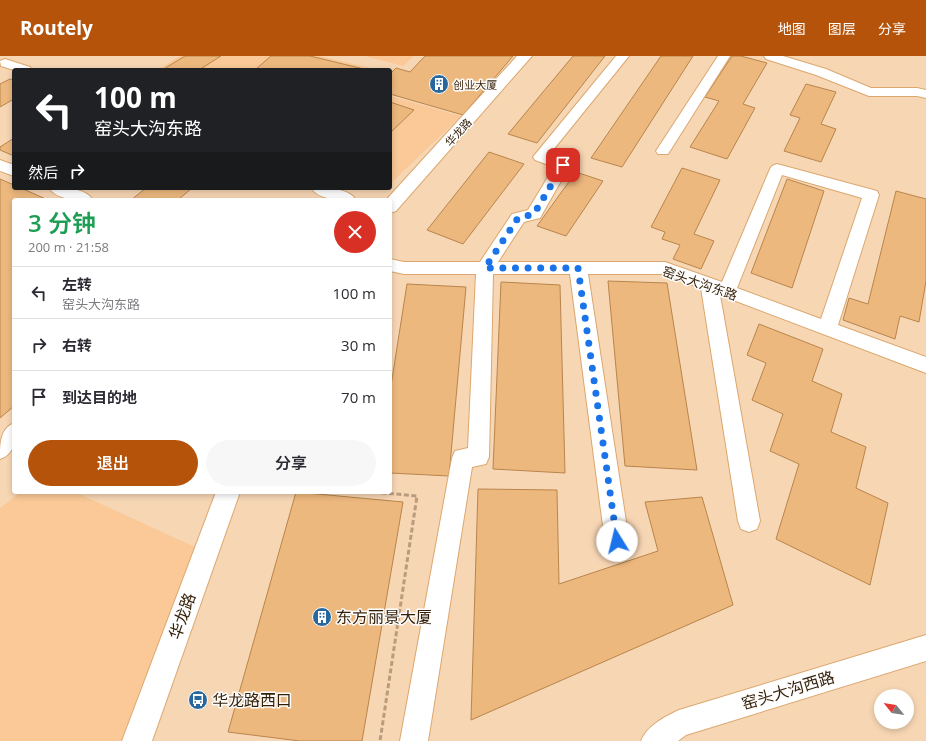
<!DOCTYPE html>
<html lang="zh">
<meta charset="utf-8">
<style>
body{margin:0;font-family:"Open Sans","Noto Sans SC",sans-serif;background:#f7f7f7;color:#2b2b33;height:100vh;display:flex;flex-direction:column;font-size:15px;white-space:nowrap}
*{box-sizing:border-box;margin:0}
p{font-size:13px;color:#7c7c81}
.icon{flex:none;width:22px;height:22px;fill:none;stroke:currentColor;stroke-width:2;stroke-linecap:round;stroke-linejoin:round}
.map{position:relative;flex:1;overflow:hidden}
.sheet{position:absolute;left:12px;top:142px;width:380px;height:296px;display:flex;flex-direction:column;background:#fff;border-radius:4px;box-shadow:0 2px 6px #0003}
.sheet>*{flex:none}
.banner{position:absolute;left:12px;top:12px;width:380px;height:122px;border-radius:4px;box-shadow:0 2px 6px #0003;background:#202124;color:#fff;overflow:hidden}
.needle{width:26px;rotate:300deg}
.buttons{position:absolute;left:874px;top:633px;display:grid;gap:8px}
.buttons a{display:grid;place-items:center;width:40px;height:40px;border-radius:50%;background:#fff;box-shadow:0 2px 6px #0003;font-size:20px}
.pin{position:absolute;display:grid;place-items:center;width:34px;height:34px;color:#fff;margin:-17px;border-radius:8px;box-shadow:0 2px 6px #0006}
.me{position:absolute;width:44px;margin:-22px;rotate:351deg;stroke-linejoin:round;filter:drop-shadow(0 0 3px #0008)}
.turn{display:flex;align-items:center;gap:14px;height:84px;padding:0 16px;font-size:18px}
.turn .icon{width:52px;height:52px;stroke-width:2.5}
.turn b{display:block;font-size:28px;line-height:34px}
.then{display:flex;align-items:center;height:38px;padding:0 16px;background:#0003;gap:8px;font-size:15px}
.round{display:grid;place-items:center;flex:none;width:42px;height:42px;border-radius:21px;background:#f7f7f7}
.head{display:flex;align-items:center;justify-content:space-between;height:68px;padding:0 16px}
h1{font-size:24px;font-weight:600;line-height:30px;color:#1e9e55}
.button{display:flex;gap:8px;margin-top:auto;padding:8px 16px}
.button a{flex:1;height:46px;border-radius:24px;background:#b45309;color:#fff;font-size:16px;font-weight:600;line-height:46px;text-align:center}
.button a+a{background:#f7f7f7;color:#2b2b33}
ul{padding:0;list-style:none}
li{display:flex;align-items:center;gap:12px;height:52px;padding:0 16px;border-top:1px solid #e1e1e2}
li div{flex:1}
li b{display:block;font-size:15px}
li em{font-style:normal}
header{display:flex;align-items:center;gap:24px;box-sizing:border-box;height:56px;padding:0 20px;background:#b45309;color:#fff}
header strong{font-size:19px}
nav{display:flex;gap:22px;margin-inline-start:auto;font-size:14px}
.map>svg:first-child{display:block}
</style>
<header>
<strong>Routely</strong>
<nav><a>地图</a><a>图层</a><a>分享</a></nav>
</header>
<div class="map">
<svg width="926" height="685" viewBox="0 0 926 685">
<rect width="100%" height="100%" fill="#f7d6b4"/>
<!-- built -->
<g fill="#fac997">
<polygon points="180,0 319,0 379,14 157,14"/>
<polygon points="365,0 414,0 403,10"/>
<polygon points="390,40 461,60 390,128"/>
<polygon points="21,436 75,436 197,492 123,685 0,685 0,452"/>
</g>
<!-- building -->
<g fill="#edb87e" stroke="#b8854c">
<polygon points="185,0 221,0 199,14 162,14"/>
<polygon points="271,0 310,0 368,14 256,13"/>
<polygon points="425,0 513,0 463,59 390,38 390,18 396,12 410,16"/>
<polygon points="573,0 605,0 537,87 508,78"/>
<polygon points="661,0 693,0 622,111 591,102"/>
<polygon points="732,0 741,0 767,7 743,48 755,52 727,103 690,91 719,45 705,41"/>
<polygon points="10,23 14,24 14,43 0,51 0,28"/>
<polygon points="806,28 836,36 821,68 836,73 821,106 784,95 800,62 790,59"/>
<polygon points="390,46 414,54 390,77"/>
<polygon points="14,82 14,100 0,94 0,91"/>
<polygon points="489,96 524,108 463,188 427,174"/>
<polygon points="682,112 720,124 694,178 714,185 701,213 673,203 680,189 662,183 665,176 651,171"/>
<polygon points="576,116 603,125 566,180 537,170"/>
<polygon points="0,123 14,129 14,132 21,132 48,144 14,144 14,350 0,362"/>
<polygon points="787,123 824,135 792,232 751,217"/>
<polygon points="146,132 192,132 178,144 131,144"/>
<polygon points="896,135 926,143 926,225 919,266 900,260 895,283 843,264 849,242 868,248"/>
<polygon points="608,225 667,227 697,414 625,410"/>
<polygon points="501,226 560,229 565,417 493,413"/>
<polygon points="407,228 466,231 449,420 390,417 390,336"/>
<polygon points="759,268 823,293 812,325 842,338 831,376 866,391 856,432 888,447 870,529 776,483 799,408 770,395 783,358 752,344 766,307 747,299"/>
<polygon points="478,433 557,434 559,528 658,495 645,446 702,441 733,549 471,664"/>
<polygon points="296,436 403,446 362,685 300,685 228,676"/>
</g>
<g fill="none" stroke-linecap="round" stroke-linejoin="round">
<!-- minor casing -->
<g stroke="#dca76e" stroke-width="2">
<g id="minor">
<path d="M 616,0 L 629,0 L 549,99 L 568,106 L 570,109 L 540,162 L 524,166 L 498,206 L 665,206 L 722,226 L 770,113 L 772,110 L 777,108 L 877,135 L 879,139 L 838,269 L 926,301 L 926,317 L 720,239 L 760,465 L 757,473 L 749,476 L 741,473 L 738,465 L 701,232 L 664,218 L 588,218 L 629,485 L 625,493 L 617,496 L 609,493 L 605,485 L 570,218 L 493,218 L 489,401 L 486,408 L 472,411 L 428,685 L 400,685 L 452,402 L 455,395 L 468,392 L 476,218 L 404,218 L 390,215 L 390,203 L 404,206 L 480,206 L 512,158 L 528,154 L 554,111 L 535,104 L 533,101 ZM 782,119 L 862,142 L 821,263 L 737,232 Z"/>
<polygon points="718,0 730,0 668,98 658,98 656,95"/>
<polygon points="764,0 783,0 826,13 871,32 917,32 926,34 926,42 917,40 869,40 816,19 766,3"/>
<polygon points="5,3 30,11 31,14 14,14 1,10 0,5"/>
<polygon points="0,104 14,109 14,120 0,115"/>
<path d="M 49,132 C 63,132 85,131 93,144 C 79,144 58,145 49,132 Z"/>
<path d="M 311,132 C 325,132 348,131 356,144 C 342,144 320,145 311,132 Z"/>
<path d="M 14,367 C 14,383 17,397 0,403 C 0,388 0,373 14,367 Z"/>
<path d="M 926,579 L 926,605 L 686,679 L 678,685 L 641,685 C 647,670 664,661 679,654 Z"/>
</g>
</g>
<!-- major casing -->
<g stroke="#dca76e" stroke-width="2">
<g id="major">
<polygon points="517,0 532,0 396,155 390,157 390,144 386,144"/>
<polygon points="216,436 240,436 152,685 122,685"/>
</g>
</g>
<!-- path -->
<polyline stroke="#b99c7d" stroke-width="3" stroke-dasharray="5 2.5" stroke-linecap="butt" points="374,436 417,440 380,685"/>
<!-- minor -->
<use href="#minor" fill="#fff" fill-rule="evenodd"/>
<!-- major -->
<use href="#major" fill="#fff" fill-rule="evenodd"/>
</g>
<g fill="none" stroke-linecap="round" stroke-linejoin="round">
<!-- route -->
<polyline stroke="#1a73e8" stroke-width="7" stroke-dasharray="0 12.6" points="563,109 534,158 518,162 485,212 578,212 617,485"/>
</g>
<!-- icons -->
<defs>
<g id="building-disc" transform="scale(1)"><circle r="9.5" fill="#27679d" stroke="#fdfdfd"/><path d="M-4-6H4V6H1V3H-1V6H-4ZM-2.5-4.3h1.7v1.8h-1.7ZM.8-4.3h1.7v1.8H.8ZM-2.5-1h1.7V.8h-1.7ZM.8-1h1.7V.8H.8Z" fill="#fff"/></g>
<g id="bus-disc" transform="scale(1)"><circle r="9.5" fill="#27679d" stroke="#fdfdfd"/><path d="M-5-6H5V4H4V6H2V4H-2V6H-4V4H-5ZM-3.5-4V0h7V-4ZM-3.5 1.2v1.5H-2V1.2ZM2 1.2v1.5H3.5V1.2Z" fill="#fff"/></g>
</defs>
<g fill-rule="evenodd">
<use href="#building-disc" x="439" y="28"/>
<use href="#building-disc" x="322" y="561"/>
<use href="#bus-disc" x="198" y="644"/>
</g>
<g text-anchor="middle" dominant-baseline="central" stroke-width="3" stroke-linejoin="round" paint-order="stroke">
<!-- far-poi labels -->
<g font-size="11" fill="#331f07" stroke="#fdfdfd" text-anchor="start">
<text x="453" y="28">创业大厦</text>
</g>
<!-- far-street labels -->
<g font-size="11" fill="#331f07" stroke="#fdfdfd">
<text transform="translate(458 76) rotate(-48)">华龙路</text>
</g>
<!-- street labels -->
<g font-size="13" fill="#331f07" stroke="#fdfdfd">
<text transform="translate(700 227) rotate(19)">窑头大沟东路</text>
</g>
<!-- near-street labels -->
<g font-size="16" fill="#331f07" stroke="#fdfdfd">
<text transform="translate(182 560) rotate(-70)">华龙路</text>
<text transform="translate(788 634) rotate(-17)">窑头大沟西路</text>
</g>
<!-- near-poi labels -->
<g font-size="16" fill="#331f07" stroke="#fdfdfd" text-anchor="start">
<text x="336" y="561">东方丽景大厦</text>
<text x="212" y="644">华龙路西口</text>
</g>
</g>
</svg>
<div class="buttons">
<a><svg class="needle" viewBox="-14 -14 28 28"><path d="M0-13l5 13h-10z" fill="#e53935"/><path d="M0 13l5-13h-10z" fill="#7c7c81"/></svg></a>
</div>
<div class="pin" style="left:563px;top:109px;background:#d93025"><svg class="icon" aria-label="arrive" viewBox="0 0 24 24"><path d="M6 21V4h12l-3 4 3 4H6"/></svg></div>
<svg class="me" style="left:617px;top:485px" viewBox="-20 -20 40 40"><circle r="19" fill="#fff"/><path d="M0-13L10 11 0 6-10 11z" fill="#1a73e8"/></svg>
<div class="banner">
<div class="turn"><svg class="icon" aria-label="left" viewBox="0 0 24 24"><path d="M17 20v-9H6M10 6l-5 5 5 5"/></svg><div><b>100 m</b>窑头大沟东路</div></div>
<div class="then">然后<svg class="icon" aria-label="right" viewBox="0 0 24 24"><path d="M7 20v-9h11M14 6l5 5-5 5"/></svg></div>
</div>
<section class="sheet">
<div class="head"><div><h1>3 分钟</h1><p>200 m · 21:58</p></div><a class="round" style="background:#d93025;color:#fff"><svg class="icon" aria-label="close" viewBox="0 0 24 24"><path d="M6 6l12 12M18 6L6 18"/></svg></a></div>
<ul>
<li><svg class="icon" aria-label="left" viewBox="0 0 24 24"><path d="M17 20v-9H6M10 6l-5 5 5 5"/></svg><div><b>左转</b><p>窑头大沟东路</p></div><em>100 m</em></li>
<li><svg class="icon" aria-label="right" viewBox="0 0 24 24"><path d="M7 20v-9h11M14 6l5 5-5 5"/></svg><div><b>右转</b></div><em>30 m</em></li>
<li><svg class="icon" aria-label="arrive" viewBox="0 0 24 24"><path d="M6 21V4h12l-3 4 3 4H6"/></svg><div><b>到达目的地</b></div><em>70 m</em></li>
</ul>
<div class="button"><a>退出</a><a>分享</a></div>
</section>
</div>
